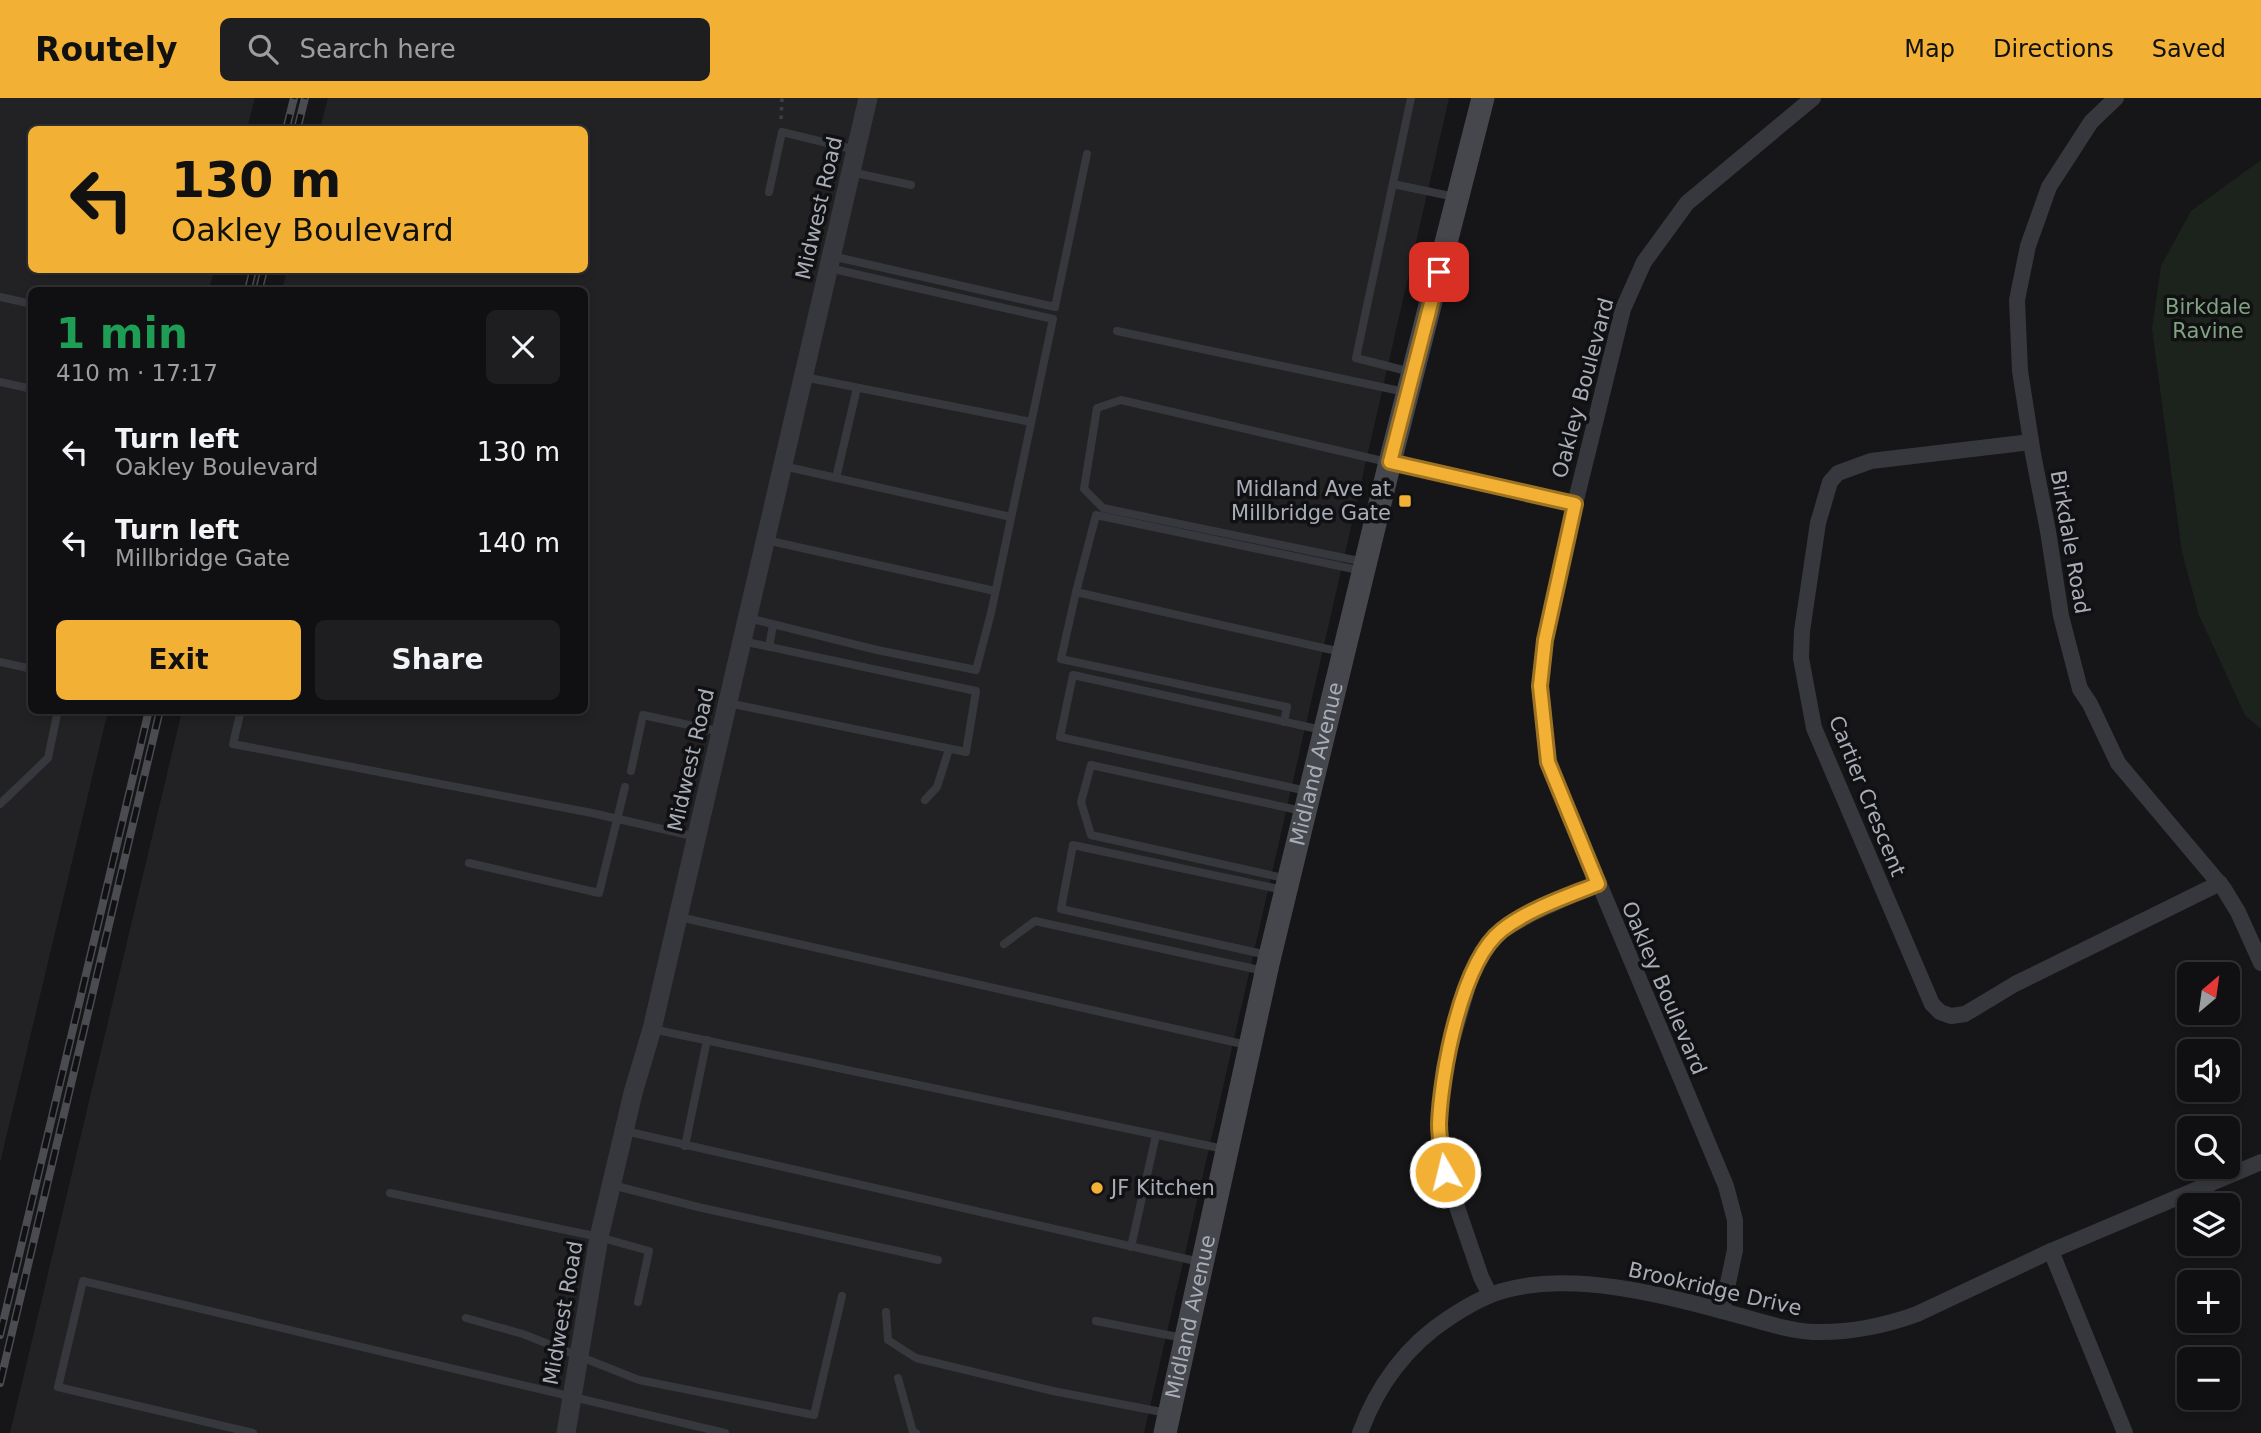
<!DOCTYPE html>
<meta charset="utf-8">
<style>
body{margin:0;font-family:"DejaVu Sans",sans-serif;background:#1e1e20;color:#f1f3f6;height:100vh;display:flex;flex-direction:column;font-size:26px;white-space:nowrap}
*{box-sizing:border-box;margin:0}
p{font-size:23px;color:#9c9d9f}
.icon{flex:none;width:38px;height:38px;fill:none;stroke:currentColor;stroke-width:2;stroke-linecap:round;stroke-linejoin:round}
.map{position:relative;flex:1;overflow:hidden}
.panel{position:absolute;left:28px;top:189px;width:560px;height:427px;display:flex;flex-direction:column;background:#101012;border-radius:10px;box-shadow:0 4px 10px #0003,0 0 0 2px #303032}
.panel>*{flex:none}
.top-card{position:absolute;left:28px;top:28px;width:560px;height:147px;border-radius:10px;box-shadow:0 4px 10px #0003,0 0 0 2px #303032;background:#f2b134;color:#111;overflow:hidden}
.needle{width:46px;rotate:29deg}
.buttons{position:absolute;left:2177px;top:864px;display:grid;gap:14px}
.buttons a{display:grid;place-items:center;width:63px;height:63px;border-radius:10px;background:#101012;box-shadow:0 4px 10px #0003,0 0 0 2px #303032;font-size:35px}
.pin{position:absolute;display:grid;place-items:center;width:60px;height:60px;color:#fff;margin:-30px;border-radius:14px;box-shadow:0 4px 10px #0006}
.me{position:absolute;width:77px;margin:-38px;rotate:352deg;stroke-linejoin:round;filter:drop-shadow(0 0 5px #0008)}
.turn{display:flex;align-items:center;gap:24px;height:147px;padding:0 28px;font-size:32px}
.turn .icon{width:91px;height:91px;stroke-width:2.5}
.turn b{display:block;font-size:49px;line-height:60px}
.round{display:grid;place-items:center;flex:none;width:74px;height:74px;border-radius:10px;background:#1e1e20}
.head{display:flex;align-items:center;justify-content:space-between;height:119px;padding:0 28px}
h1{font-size:42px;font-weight:600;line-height:52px;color:#1e9e55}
.cta{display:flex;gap:14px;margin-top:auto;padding:14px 28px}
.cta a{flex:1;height:80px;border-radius:10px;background:#f2b134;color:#111;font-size:28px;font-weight:600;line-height:80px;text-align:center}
.cta a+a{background:#1e1e20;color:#f1f3f6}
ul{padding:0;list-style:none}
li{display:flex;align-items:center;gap:21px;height:91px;padding:0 28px}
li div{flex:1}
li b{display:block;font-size:26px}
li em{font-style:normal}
header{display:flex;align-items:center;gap:42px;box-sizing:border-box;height:98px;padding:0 35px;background:#f2b134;color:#111}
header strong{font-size:33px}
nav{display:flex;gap:38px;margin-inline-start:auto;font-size:24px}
.search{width:490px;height:63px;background:#1e1e20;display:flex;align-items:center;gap:18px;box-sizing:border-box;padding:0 24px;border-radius:10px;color:#9c9d9f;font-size:26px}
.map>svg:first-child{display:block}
</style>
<header>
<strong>Routely</strong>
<div class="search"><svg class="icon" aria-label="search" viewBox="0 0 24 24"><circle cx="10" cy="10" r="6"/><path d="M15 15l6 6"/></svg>Search here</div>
<nav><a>Map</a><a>Directions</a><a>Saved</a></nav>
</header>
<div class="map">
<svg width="2261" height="1335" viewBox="0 0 2261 1335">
<rect width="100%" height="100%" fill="#161618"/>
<!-- built -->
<g fill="#222225">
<polygon points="0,0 255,0 247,31 32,32 32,172 214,172 209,192 32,192 32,612 108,613 0,1065"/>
<polygon points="328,0 1449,0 1144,1335 10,1335 182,613 584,612 584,192 282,192 287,172 584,172 584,32 320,31"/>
</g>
<!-- green -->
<polygon fill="#1c231d" points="2261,62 2261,631 2245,617 2199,517 2182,454 2152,231 2161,168 2191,113"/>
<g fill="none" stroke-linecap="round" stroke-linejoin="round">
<!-- path -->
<polyline stroke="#3d3f44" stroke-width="3.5" stroke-dasharray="3.5 5" stroke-linecap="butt" points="781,21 782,0"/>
<!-- service -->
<g stroke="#37383d" stroke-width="8">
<polyline points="1411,0 1356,260 1411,274"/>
<polyline points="851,74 911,87"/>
<polyline points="1393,86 1455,99"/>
<polyline points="769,94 782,34 856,52"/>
<polyline points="832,158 1055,209 1087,56"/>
<polyline points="0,199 32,206"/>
<polyline points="1117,233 1405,294"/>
<polyline points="804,279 1031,324"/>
<polyline points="0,284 32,291"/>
<polyline points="783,368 1011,419"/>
<polyline points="836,380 857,290"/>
<polyline points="766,442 995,493"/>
<polyline points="1364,464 1103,410 1084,391 1097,310 1121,302 1387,364"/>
<polyline points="1076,494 1061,561 1287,609 1284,624"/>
<polyline points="748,520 877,552 976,572 991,515 1053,221 829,170"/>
<polyline points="769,549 773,527"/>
<polyline points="1341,554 1076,494 1096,417 1363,473"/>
<polyline points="0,564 32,571"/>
<polyline points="728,605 966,654 976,593 742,543"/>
<polyline points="241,612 233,646 592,715 697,739"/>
<polyline points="631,673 643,617 721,634"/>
<polyline points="1307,693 1060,639 1073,577 1322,632"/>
<polyline points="925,702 937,689 949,651"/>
<polyline points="0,706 48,660 58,612"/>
<polyline points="469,765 599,795 625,689"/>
<polyline points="1288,781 1091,737 1081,704 1091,667 1302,713"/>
<polyline points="679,819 1247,947"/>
<polyline points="1004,846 1035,823 1264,873"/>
<polyline points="1267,857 1061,811 1073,747 1283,792"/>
<polyline points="652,931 1224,1051"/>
<polyline points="625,1033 1200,1164"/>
<polyline points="685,1048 707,942"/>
<polyline points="612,1087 698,1109 938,1162"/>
<polyline points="390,1095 599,1139 649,1153 638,1204"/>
<polyline points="1131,1149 1156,1037"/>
<polyline points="886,1214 888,1242 916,1260 1053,1293 1167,1315"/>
<polyline points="466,1220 523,1236 639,1282 814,1317 842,1198"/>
<polyline points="1096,1223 1183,1240"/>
<polyline points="898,1280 913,1334 916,1335"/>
<polyline points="253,1335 58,1289 83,1183 725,1335"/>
</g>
<!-- minor -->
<g stroke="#37383d" stroke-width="16">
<polyline points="2116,0 2091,24 2049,89 2028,148 2017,202 2020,273 2033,356 2048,433 2061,518 2080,591 2090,606 2118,665 2224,791 2238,814 2261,865"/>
<polyline points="2031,344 1871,363 1838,375 1830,384 1818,425 1802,533 1801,560 1814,630 1932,906 1940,914 1951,918 1965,916 2015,886 2220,785"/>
<polyline points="1390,364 1575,406"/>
<polyline points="2051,1153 2125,1335"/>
<polyline points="1490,1197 1481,1179 1445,1074 1439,1028 1444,970 1470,881 1482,855 1501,833 1531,816 1598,785"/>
<polyline points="1722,1213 1735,1152 1735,1122 1726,1088 1548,664 1540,588 1545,542 1575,406 1623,211 1644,164 1687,105 1813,0"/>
<path d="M 1360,1335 C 1377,1288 1407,1247 1449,1220 C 1467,1208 1486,1197 1506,1192 C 1573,1174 1661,1196 1726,1214 C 1754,1221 1783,1232 1813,1234 C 1849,1235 1884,1228 1917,1216 L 2051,1153 L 2261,1064"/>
</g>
<!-- tertiary -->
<polyline stroke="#37383d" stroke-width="19" points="566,1335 599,1139 633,995 652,931 868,0"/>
<!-- secondary -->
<path stroke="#45474d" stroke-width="23" id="s1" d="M 1165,1335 L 1268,866 L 1390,364 L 1483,0"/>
<!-- rail casing -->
<g stroke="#4a4c52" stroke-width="8">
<g id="rail">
<polyline points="286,32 294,0"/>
<polyline points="297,32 305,0"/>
<polyline points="248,192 253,172"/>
<polyline points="259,192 264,172"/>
<polyline points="0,1237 149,612"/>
<polyline points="0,1285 160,612"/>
</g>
</g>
<!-- rail -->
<use href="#rail" stroke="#111113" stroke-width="5" stroke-dasharray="16" stroke-linecap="butt"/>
</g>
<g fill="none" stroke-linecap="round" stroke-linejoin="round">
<!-- route casing -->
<g stroke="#9d7322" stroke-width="18">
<path id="route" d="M 1439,174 L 1390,364 L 1575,406 L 1545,542 L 1540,588 L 1548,664 L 1598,786 C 1566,799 1529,811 1502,832 C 1461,864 1441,976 1439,1026 C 1439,1042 1443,1058 1445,1074"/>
</g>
<!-- route -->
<use href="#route" stroke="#f2b134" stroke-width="12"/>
</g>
<!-- markers -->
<g fill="#f2b134" stroke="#111113" stroke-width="2.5">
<rect x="1398" y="396" width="14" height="14" rx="3.5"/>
<circle cx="1097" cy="1090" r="7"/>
</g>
<g text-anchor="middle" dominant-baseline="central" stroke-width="7" stroke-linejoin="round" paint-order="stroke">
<!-- street labels -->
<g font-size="21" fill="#a8adb8" stroke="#111113">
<text transform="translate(819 110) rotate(-77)">Midwest Road</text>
<text transform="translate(1583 290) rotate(-75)">Oakley Boulevard</text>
<text transform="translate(2070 444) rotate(80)">Birkdale Road</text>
<text transform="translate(691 662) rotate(-77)">Midwest Road</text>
<text stroke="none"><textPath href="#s1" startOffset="686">Midland Avenue</textPath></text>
<text transform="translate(1867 698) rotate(68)">Cartier Crescent</text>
<text transform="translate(1664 890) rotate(67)">Oakley Boulevard</text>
<text transform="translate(1715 1191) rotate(13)">Brookridge Drive</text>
<text transform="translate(563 1215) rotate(-80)">Midwest Road</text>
<text stroke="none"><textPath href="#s1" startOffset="119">Midland Avenue</textPath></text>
</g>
<!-- park labels -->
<g font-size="21" fill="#7fa381" stroke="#111113">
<text x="2208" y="209">Birkdale<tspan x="2208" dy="24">Ravine</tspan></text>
</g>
<!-- poi labels -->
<g font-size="21" fill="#a8adb8" stroke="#111113" text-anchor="end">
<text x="1391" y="391">Midland Ave at<tspan x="1391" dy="24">Millbridge Gate</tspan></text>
<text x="1111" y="1090" text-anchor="start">JF Kitchen</text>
</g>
</g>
</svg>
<div class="buttons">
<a><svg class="needle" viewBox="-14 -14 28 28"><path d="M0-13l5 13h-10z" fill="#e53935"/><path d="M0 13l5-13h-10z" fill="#9c9d9f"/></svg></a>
<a><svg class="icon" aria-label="sound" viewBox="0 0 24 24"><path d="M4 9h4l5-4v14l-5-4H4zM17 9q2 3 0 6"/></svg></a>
<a><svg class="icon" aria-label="search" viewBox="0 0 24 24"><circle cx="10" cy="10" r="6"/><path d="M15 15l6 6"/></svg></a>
<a><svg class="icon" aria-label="layers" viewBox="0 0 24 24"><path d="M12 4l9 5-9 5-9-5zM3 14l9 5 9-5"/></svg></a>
<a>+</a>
<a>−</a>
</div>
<div class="pin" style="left:1439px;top:174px;background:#d93025"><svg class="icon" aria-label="arrive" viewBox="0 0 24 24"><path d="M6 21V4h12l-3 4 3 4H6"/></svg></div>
<svg class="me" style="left:1445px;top:1074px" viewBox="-20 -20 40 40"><circle r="17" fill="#f2b134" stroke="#fff" stroke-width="3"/><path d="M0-11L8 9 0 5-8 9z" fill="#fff"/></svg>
<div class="top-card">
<div class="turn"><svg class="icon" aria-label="left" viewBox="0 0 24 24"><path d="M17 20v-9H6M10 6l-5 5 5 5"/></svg><div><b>130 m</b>Oakley Boulevard</div></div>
</div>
<section class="panel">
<div class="head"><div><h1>1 min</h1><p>410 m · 17:17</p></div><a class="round"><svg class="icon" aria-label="close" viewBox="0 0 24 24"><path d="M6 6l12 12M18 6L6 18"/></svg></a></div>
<ul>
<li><svg class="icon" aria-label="left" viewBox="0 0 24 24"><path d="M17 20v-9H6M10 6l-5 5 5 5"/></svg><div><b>Turn left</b><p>Oakley Boulevard</p></div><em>130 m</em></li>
<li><svg class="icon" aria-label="left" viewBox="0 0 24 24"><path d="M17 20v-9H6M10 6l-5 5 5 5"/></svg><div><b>Turn left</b><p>Millbridge Gate</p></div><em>140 m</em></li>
</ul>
<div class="cta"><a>Exit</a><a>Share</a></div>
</section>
</div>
